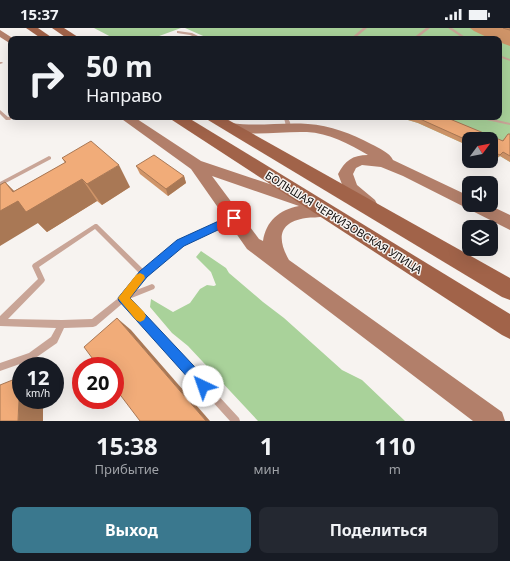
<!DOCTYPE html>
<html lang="ru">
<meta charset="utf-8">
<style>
body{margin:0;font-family:"Noto Sans",sans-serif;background:#242831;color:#f1f3f6;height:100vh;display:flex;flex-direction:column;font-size:15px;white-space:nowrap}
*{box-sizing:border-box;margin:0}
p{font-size:13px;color:#9ea1a6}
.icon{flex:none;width:22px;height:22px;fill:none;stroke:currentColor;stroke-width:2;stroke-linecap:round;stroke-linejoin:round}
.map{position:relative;height:393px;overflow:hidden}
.drawer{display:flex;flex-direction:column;background:#171b24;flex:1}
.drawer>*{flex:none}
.banner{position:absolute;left:8px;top:8px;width:494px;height:84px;border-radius:8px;box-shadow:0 4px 16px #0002;background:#171b24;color:#f1f3f6;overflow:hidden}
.needle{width:26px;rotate:58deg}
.controls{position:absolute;left:462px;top:104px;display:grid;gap:8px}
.controls a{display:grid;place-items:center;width:36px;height:36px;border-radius:8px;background:#171b24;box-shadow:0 4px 16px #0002;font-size:20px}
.speed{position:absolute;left:12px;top:329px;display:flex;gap:8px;font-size:20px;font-weight:700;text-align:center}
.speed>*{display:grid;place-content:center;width:52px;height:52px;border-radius:50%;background:#171b24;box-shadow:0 4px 16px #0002;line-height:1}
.speed small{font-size:10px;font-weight:400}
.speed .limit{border:6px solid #d22;background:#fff;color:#111}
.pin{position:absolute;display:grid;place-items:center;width:34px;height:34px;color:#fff;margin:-17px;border-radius:8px;box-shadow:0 2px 6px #0006}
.me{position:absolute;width:44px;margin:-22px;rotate:318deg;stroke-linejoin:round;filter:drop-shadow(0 0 3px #0008)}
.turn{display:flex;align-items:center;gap:14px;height:84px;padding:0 12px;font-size:18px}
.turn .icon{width:52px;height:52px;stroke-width:2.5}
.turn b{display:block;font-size:28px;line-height:34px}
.eta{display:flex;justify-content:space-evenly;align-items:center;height:68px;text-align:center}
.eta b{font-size:24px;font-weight:700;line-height:28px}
.action{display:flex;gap:8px;margin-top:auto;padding:8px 12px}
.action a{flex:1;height:46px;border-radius:8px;background:#3a788e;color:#fff;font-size:16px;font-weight:700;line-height:46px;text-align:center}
.action a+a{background:#242831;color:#f1f3f6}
.status{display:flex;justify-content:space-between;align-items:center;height:28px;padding:0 20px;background:#171b24;direction:ltr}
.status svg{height:11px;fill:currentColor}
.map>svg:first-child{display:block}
</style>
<div class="status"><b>15:37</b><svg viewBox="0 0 49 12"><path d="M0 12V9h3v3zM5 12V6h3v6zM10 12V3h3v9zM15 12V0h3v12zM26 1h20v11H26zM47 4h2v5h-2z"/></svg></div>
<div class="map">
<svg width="510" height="393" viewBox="0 0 510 393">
<rect width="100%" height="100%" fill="#f7f3f0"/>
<!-- green -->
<g fill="#a9d29a">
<polygon points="94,0 181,0 151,11 115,11"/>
<polygon points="185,0 510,0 510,134 500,128 496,131 491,129 491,111 469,111 469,118 418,95 398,89 499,89 499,11 210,11"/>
<polygon points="201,223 226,240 229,245 263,274 284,290 342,342 362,352 405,393 258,393 188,318 172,305 150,279 151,271 173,284 190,275 200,261 207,257 214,258 216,257 211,244 196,229"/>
</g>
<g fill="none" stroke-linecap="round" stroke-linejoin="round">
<!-- lane -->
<g fill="#c9a597" fill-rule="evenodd">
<polygon points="363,0 367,0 354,11 350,11"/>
<polygon points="426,0 430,0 416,11 412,11"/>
<polygon points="448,0 452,0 468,11 464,11"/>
<polygon points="178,3 192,5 204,11 199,11 190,7 177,5 177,3"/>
<polygon points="393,8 400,10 401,11 392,10 392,8"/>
<polygon points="499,27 510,31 510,33 499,29"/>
<polygon points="0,34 2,34 3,35 0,36"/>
<polygon points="0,82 8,89 11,88 11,89 13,89 10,92 6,92 0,86"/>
<path d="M 283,89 L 287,89 L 290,94 L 291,102 L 287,102 C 285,97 286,94 283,89 Z"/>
<polygon points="475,89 484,89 510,95 510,97 477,90"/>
<polygon points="49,128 51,129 51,131 0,158 0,154"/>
<path d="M 232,188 L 236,188 L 237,190 L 236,192 L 183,217 L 146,248 L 134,263 L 152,256 L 154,257 L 155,259 L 154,261 L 129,271 L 239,390 L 240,393 L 230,393 L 123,275 L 96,298 L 93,299 L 64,300 L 57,315 L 34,331 L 0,343 L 0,335 L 29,325 L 51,309 L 56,300 L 0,298 L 0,288 L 38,251 L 32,238 L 33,236 L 95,196 L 97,196 L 144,242 L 179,213 ZM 95,201 L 140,246 L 121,268 L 92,291 L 62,292 L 8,291 L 44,254 L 45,252 L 39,239 Z"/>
</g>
<!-- secondary -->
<g fill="#b27f6a" fill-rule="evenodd">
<polygon points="0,2 14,11 11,11 11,16 0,9"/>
<path d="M 119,89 L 134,89 L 201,133 L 317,172 L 319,176 L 325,178 L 327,183 L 325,188 C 318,190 312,189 306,190 C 278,194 277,211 289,232 L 502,384 L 505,393 L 473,393 L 247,221 L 191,141 ZM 212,148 L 299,178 C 279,182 266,193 263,213 L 259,211 Z"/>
<path d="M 231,95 C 257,99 282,94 308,96 C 330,97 352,106 371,116 C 379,120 390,125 393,132 L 469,168 L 469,177 L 489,177 L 510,187 L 510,202 L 403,148 L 381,139 L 362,137 L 356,140 L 353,146 L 357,157 L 375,172 L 377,176 L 375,180 L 369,182 L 363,180 L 345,164 L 338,146 C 345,133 352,127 368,127 C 350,116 328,105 307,104 C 280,103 253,109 226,102 L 224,99 L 226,96 Z"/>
</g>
<!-- primary -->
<g fill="#a16349" fill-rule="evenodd">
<polygon points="26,0 38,0 54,11 42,11"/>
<polygon points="52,0 64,0 81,11 68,11"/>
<polygon points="170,89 187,89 510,286 510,311 502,307 172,92"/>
<polygon points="206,89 223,89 510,250 510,272 502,269 208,92"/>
</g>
</g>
<!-- wall -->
<g fill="#cf9468">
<polygon points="470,0 510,0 510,18 499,14 499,11 491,11 474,3"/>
<polygon points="398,89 445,89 502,113 508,106 510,106 510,134 500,128 496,131 491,129 491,111 469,111 469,118 418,95"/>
<polygon points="62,130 130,159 102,177 97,173 47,204 38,195 5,154 14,163 65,135"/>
<polygon points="136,138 184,148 186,155 168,168 140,146"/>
</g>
<!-- shaded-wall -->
<g fill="#a97855">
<polygon points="119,137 130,159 102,177 87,156"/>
<polygon points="184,148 186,155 168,168 166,161"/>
<polygon points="82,151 97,173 47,204 38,195 0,218 0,183 13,164 5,154 27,176"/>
<polygon points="117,290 131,302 210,393 206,393"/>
<polygon points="20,349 21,350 21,372 43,372 43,393 18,393"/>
</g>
<!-- building -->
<g fill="#f1ac79" stroke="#a97855">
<polygon points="503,0 510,0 510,2 506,1"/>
<polygon points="413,89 445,89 503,113 508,106 510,106 510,128 503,124 500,127 491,123 491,111 469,111 469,113 420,91"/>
<polygon points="91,113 119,137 87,156 82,151 26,184 18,173 0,183 0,157 5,154 13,164 66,134 62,130"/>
<polygon points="154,127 184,148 166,161 136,138"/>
<polygon points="117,290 206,393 140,393 115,360 115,338 98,338 84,319"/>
<polygon points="20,349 18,393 0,393 0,357"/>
</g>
<!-- route -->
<polygon fill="#1a73e8" stroke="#114b97" points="234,186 238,190 237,193 184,218 147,249 130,270 208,353 210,358 208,362 203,364 199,362 119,273 118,270 140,243 177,212"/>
<!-- slow -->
<polygon fill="#f59e0b" points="140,245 144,247 145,250 130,270 144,284 146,288 144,292 140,294 136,292 118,270 136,247"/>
<g text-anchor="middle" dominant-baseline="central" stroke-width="3" stroke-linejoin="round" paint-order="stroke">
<!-- street labels -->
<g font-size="11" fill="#0d0b0a" stroke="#f7f3f0">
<text transform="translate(344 194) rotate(32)">БОЛЬШАЯ ЧЕРКИЗОВСКАЯ УЛИЦА</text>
</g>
</g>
</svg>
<div class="controls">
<a><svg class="needle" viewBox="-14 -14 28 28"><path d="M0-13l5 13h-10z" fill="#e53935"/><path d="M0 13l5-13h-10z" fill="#9ea1a6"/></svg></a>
<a><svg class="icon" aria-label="sound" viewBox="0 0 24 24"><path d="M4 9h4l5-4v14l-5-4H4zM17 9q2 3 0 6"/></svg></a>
<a><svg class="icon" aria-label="layers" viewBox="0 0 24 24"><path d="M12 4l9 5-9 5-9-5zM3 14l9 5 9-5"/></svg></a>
</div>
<div class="speed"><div>12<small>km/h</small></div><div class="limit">20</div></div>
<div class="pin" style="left:234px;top:190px;background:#d93025"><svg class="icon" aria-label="arrive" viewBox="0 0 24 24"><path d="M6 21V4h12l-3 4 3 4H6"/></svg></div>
<svg class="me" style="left:203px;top:358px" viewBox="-20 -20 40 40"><circle r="19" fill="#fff"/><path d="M0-13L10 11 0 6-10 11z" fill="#1a73e8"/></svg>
<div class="banner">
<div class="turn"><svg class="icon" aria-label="right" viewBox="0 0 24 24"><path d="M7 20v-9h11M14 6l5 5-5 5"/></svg><div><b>50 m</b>Направо</div></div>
</div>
</div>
<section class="drawer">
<div class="eta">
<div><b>15:38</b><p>Прибытие</p></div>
<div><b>1</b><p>мин</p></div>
<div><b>110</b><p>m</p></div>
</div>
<div class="action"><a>Выход</a><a>Поделиться</a></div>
</section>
